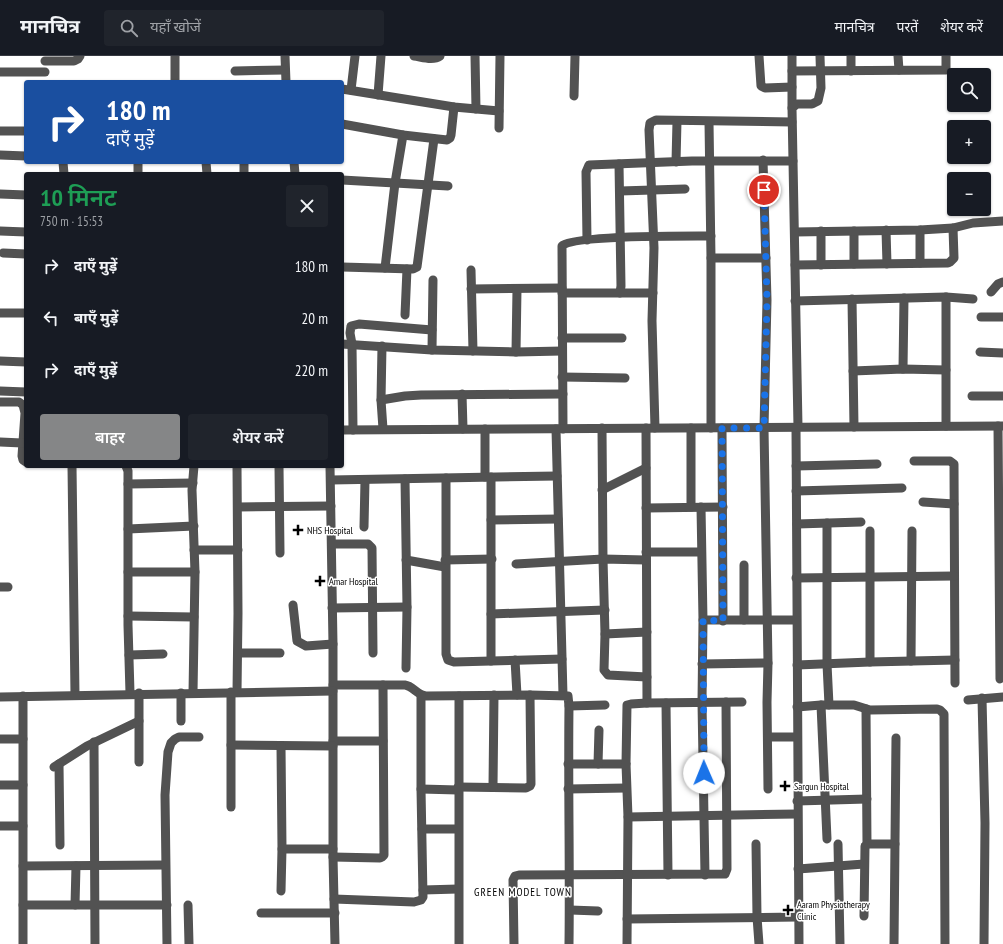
<!DOCTYPE html>
<html lang="hi">
<meta charset="utf-8">
<style>
body{margin:0;font-family:"PT Sans Narrow","Noto Sans Devanagari",sans-serif;background:#20242c;color:#f1f3f6;height:100vh;display:flex;flex-direction:column;font-size:15px;white-space:nowrap}
*{box-sizing:border-box;margin:0}
p{font-size:13px;color:#9ea1a6}
.icon{flex:none;width:22px;height:22px;fill:none;stroke:currentColor;stroke-width:2;stroke-linecap:round;stroke-linejoin:round}
.map{position:relative;flex:1;overflow:hidden}
.drawer{position:absolute;left:24px;top:116px;width:320px;height:296px;display:flex;flex-direction:column;background:#171b24;border-radius:4px;box-shadow:0 1px 3px #0004}
.drawer>*{flex:none}
.top-card{position:absolute;left:24px;top:24px;width:320px;height:84px;border-radius:4px;box-shadow:0 1px 3px #0004;background:#1a4fa0;color:#fff;overflow:hidden}
.tools{position:absolute;left:947px;top:12px;display:grid;gap:8px}
.tools a{display:grid;place-items:center;width:44px;height:44px;border-radius:4px;background:#171b24;box-shadow:0 1px 3px #0004;font-size:20px}
.pin{position:absolute;display:grid;place-items:center;width:34px;height:34px;color:#fff;margin:-17px;border:2px solid #fff;border-radius:50%;box-shadow:0 1px 4px #0007}
.me{position:absolute;width:44px;margin:-22px;rotate:359deg;stroke-linejoin:round;filter:drop-shadow(0 0 3px #0008)}
.turn{display:flex;align-items:center;gap:14px;height:84px;padding:0 16px;font-size:18px}
.turn .icon{width:52px;height:52px;stroke-width:2.5}
.turn b{display:block;font-size:28px;line-height:34px}
.round{display:grid;place-items:center;flex:none;width:42px;height:42px;border-radius:4px;background:#20242c}
.headline{display:flex;align-items:center;justify-content:space-between;height:68px;padding:0 16px}
h1{font-size:24px;font-weight:600;line-height:30px;color:#1e9e55}
.button{display:flex;gap:8px;margin-top:auto;padding:8px 16px}
.button a{flex:1;height:46px;border-radius:4px;background:#858687;color:#fff;font-size:16px;font-weight:600;line-height:46px;text-align:center}
.button a+a{background:#20242c;color:#f1f3f6}
ul{padding:0;list-style:none}
li{display:flex;align-items:center;gap:12px;height:52px;padding:0 16px}
li div{flex:1}
li b{display:block;font-size:15px}
li em{font-style:normal}
header{display:flex;align-items:center;gap:24px;box-sizing:border-box;height:56px;padding:0 20px;background:#171b24;border-bottom:1px solid #363941}
header strong{font-size:19px}
nav{display:flex;gap:22px;margin-inline-start:auto;font-size:14px}
.search{width:280px;height:36px;background:#20242c;display:flex;align-items:center;gap:10px;box-sizing:border-box;padding:0 14px;border-radius:4px;color:#9ea1a6;font-size:15px}
.map>svg:first-child{display:block}
</style>
<header>
<strong>मानचित्र</strong>
<div class="search"><svg class="icon" aria-label="search" viewBox="0 0 24 24"><circle cx="10" cy="10" r="6"/><path d="M15 15l6 6"/></svg>यहाँ खोजें</div>
<nav><a>मानचित्र</a><a>परतें</a><a>शेयर करें</a></nav>
</header>
<div class="map">
<svg width="1003" height="888" viewBox="0 0 1003 888">
<rect width="100%" height="100%" fill="#fff"/>
<g fill="none" stroke-linecap="round" stroke-linejoin="round">
<!-- minor -->
<g stroke="#525252" stroke-width="9">
<polyline points="285,0 286,26"/>
<path d="M 414,0 C 422,1 433,5 440,0"/>
<polyline points="475,0 476,53"/>
<polyline points="759,0 761,30 765,32 792,31"/>
<polyline points="792,0 792,52"/>
<polyline points="851,0 851,15"/>
<polyline points="898,0 899,14"/>
<polyline points="45,5 74,5 78,3 80,0"/>
<polyline points="235,15 285,14"/>
<polyline points="792,15 946,14 946,0"/>
<polyline points="0,16 45,16"/>
<polyline points="175,26 175,0"/>
<polyline points="342,33 454,51 499,55"/>
<polyline points="351,34 355,0"/>
<polyline points="378,39 381,0"/>
<polyline points="574,40 575,0"/>
<polyline points="709,66 711,202 711,372"/>
<polyline points="342,68 403,79 447,84 450,82 451,79 454,51"/>
<polyline points="499,72 500,0"/>
<polyline points="0,75 26,75"/>
<polyline points="0,99 26,100"/>
<polyline points="763,104 767,244 764,372 768,607 767,646 768,733"/>
<polyline points="63,106 64,118"/>
<polyline points="138,106 138,118"/>
<polyline points="206,106 207,118"/>
<polyline points="244,106 244,118"/>
<polyline points="294,106 295,118"/>
<polyline points="676,106 677,65"/>
<polyline points="619,108 621,230 620,237"/>
<polyline points="342,124 448,130"/>
<polyline points="620,135 685,133"/>
<polyline points="0,138 26,139"/>
<polyline points="886,174 887,208"/>
<polyline points="920,174 920,207"/>
<polyline points="0,175 26,176"/>
<polyline points="854,175 854,208"/>
<polyline points="795,176 920,174 953,172 973,167 1003,165"/>
<polyline points="587,184 586,116 589,109 692,105 793,105"/>
<polyline points="3,197 26,198"/>
<polyline points="711,202 766,202"/>
<polyline points="795,209 948,207 950,206 954,202 953,172"/>
<polyline points="821,209 821,175"/>
<polyline points="342,211 413,213 417,211 434,83"/>
<polyline points="385,212 395,127 403,79"/>
<polyline points="471,214 473,295"/>
<polyline points="471,233 562,232"/>
<polyline points="991,236 998,228 1003,226"/>
<polyline points="562,237 653,237"/>
<polyline points="852,243 854,371"/>
<polyline points="795,245 946,241 973,243"/>
<polyline points="0,257 26,257"/>
<polyline points="405,259 407,213"/>
<polyline points="981,261 1003,261"/>
<polyline points="562,282 622,282"/>
<polyline points="342,288 432,294 516,296 562,295"/>
<polyline points="382,290 381,344 383,373"/>
<polyline points="432,294 433,224"/>
<polyline points="516,296 517,233"/>
<polyline points="980,296 1003,297"/>
<polyline points="0,305 26,306"/>
<polyline points="903,313 904,242"/>
<polyline points="853,315 903,313 946,314"/>
<polyline points="562,321 625,322"/>
<polyline points="0,335 26,336"/>
<polyline points="462,338 463,373"/>
<polyline points="972,340 1003,340"/>
<polyline points="381,344 405,340 421,339 563,338"/>
<polyline points="0,346 19,346 23,349 25,357 22,400 23,404 26,406"/>
<polyline points="946,370 946,241"/>
<polyline points="998,370 1000,623"/>
<polyline points="796,371 799,888"/>
<polyline points="798,371 792,52 797,48 812,48 818,45 821,32 820,0"/>
<polyline points="602,372 603,503 605,578 604,614 608,619 647,621"/>
<polyline points="646,372 647,647"/>
<polyline points="655,372 652,265 654,192 649,74 650,67 656,64 792,66"/>
<polyline points="691,372 691,451"/>
<polyline points="722,372 723,565"/>
<polyline points="556,373 563,639"/>
<path d="M 563,373 L 562,190 C 572,179 689,180 711,180"/>
<polyline points="342,374 1003,370"/>
<polyline points="353,374 352,288 350,277 351,270 359,268 432,274"/>
<polyline points="0,386 22,387"/>
<polyline points="914,405 950,405 954,408 955,627"/>
<polyline points="72,410 75,639"/>
<polyline points="126,410 128,415 128,428"/>
<polyline points="279,410 280,497"/>
<polyline points="330,410 333,588 333,801 335,888"/>
<polyline points="796,410 877,408"/>
<polyline points="485,421 485,373"/>
<polyline points="446,422 446,598 448,604 454,606 562,603"/>
<polyline points="405,423 407,551 406,612"/>
<polyline points="331,424 557,420"/>
<polyline points="602,434 646,412"/>
<polyline points="796,435 902,432"/>
<polyline points="923,446 954,448"/>
<polyline points="238,451 331,450"/>
<polyline points="701,451 703,564 702,646 705,819"/>
<polyline points="646,452 723,451"/>
<polyline points="491,464 558,463"/>
<polyline points="827,467 827,608 829,649"/>
<polyline points="797,468 861,466"/>
<polyline points="364,471 365,424"/>
<polyline points="128,473 194,470"/>
<polyline points="870,475 870,606"/>
<polyline points="332,488 368,488 372,492 373,597"/>
<polyline points="194,494 238,494"/>
<polyline points="646,496 701,496"/>
<polyline points="406,504 445,511"/>
<polyline points="445,504 492,503"/>
<polyline points="516,508 603,503 646,504"/>
<polyline points="128,516 195,516"/>
<polyline points="796,522 954,520"/>
<polyline points="0,531 8,531"/>
<polyline points="293,549 297,585 306,590 333,588"/>
<polyline points="332,552 407,551"/>
<polyline points="491,558 605,554"/>
<polyline points="128,560 194,561"/>
<polyline points="703,564 796,564"/>
<polyline points="744,564 744,509"/>
<polyline points="605,578 647,576"/>
<polyline points="238,597 280,597"/>
<polyline points="129,599 163,598"/>
<polyline points="515,604 517,639"/>
<polyline points="491,605 491,421"/>
<polyline points="911,605 912,475"/>
<polyline points="702,608 768,607"/>
<polyline points="797,609 870,606 955,604"/>
<path d="M 333,629 L 405,629 C 413,630 417,639 426,640 L 530,639 L 568,640 L 569,650 C 568,729 570,809 569,888"/>
<polyline points="231,636 231,751"/>
<polyline points="237,636 238,557 237,410"/>
<polyline points="130,637 128,569 128,428 193,427"/>
<polyline points="139,637 139,706"/>
<polyline points="181,637 181,665"/>
<polyline points="193,637 195,516 192,434 194,410"/>
<polyline points="23,640 23,888"/>
<polyline points="0,641 333,635"/>
<polyline points="982,642 985,767 984,888"/>
<polyline points="968,644 1003,641"/>
<polyline points="666,647 668,819"/>
<polyline points="821,649 827,783"/>
<polyline points="569,650 605,649"/>
<polyline points="797,651 821,649 854,649 870,654 937,653 940,654 944,658 945,888"/>
<polyline points="866,653 867,788"/>
<polyline points="768,681 797,681"/>
<polyline points="0,683 23,683"/>
<polyline points="333,685 383,685"/>
<polyline points="94,686 95,888"/>
<polyline points="231,689 333,690"/>
<polyline points="281,690 282,793 281,835"/>
<polyline points="59,708 60,789"/>
<polyline points="568,708 626,708"/>
<polyline points="598,708 599,674"/>
<polyline points="54,711 87,690 139,665"/>
<polyline points="0,729 23,729"/>
<polyline points="458,731 526,732 530,730 531,728 530,639"/>
<polyline points="493,731 494,639"/>
<polyline points="421,733 458,734"/>
<polyline points="568,733 626,732"/>
<polyline points="797,745 867,743"/>
<polyline points="628,761 797,758"/>
<polyline points="0,770 23,770"/>
<polyline points="422,773 458,773"/>
<polyline points="756,788 757,861 759,888"/>
<polyline points="838,788 840,888"/>
<polyline points="282,793 333,793"/>
<polyline points="333,801 380,802 382,801 384,799 383,629"/>
<polyline points="23,810 165,809"/>
<polyline points="798,813 864,808"/>
<polyline points="423,834 458,833"/>
<polyline points="334,843 414,846 421,844 423,841 421,733 421,639"/>
<polyline points="23,849 167,849"/>
<polyline points="75,849 76,810"/>
<polyline points="188,849 189,888"/>
<polyline points="570,854 598,855"/>
<polyline points="261,857 335,857"/>
<polyline points="864,860 865,790 869,788 895,788"/>
<polyline points="627,863 798,861"/>
<polyline points="167,888 165,739 168,696 171,687 175,683 179,681 199,681"/>
<polyline points="459,888 459,640"/>
<polyline points="514,888 513,824 515,820 519,819 725,818 727,813 726,646"/>
<polyline points="627,888 628,761 626,708 627,649 631,648 647,647 742,646"/>
<polyline points="894,888 896,682"/>
</g>
</g>
<g fill="none" stroke-linecap="round" stroke-linejoin="round">
<!-- route -->
<polyline stroke="#1a73e8" stroke-width="7" stroke-dasharray="0 12.6" points="704,717 703,564 723,565 722,372 764,372 767,244 764,134"/>
</g>
<!-- markers -->
<g fill="#000" stroke="#fff" stroke-width="1.5">
<path d="M296 468h4v4h4v4h-4v4h-4v-4h-4v-4h4z"/>
<path d="M318 519h4v4h4v4h-4v4h-4v-4h-4v-4h4z"/>
<path d="M783 724h4v4h4v4h-4v4h-4v-4h-4v-4h4z"/>
<path d="M786 848h4v4h4v4h-4v4h-4v-4h-4v-4h4z"/>
</g>
<g text-anchor="middle" dominant-baseline="central" stroke-width="3" stroke-linejoin="round" paint-order="stroke">
<!-- poi labels -->
<g font-size="10" fill="#000" stroke="#fff" text-anchor="start">
<text x="307" y="474">NHS Hospital</text>
<text x="329" y="525">Amar Hospital</text>
<text x="794" y="730">Sargun Hospital</text>
<text x="797" y="848">Aaram Physiotherapy<tspan x="797" dy="12">Clinic</tspan></text>
</g>
<!-- neighbourhood labels -->
<g font-size="11" letter-spacing="1" fill="#000" stroke="#fff">
<text x="523" y="836">GREEN MODEL TOWN</text>
</g>
</g>
</svg>
<div class="tools">
<a><svg class="icon" aria-label="search" viewBox="0 0 24 24"><circle cx="10" cy="10" r="6"/><path d="M15 15l6 6"/></svg></a>
<a>+</a>
<a>−</a>
</div>
<div class="pin" style="left:764px;top:134px;background:#d93025"><svg class="icon" aria-label="arrive" viewBox="0 0 24 24"><path d="M6 21V4h12l-3 4 3 4H6"/></svg></div>
<svg class="me" style="left:704px;top:717px" viewBox="-20 -20 40 40"><circle r="19" fill="#fff"/><path d="M0-13L10 11 0 6-10 11z" fill="#1a73e8"/></svg>
<div class="top-card">
<div class="turn"><svg class="icon" aria-label="right" viewBox="0 0 24 24"><path d="M7 20v-9h11M14 6l5 5-5 5"/></svg><div><b>180 m</b>दाएँ मुड़ें</div></div>
</div>
<section class="drawer">
<div class="headline"><div><h1>10 मिनट</h1><p>750 m · 15:53</p></div><a class="round"><svg class="icon" aria-label="close" viewBox="0 0 24 24"><path d="M6 6l12 12M18 6L6 18"/></svg></a></div>
<ul>
<li><svg class="icon" aria-label="right" viewBox="0 0 24 24"><path d="M7 20v-9h11M14 6l5 5-5 5"/></svg><div><b>दाएँ मुड़ें</b></div><em>180 m</em></li>
<li><svg class="icon" aria-label="left" viewBox="0 0 24 24"><path d="M17 20v-9H6M10 6l-5 5 5 5"/></svg><div><b>बाएँ मुड़ें</b></div><em>20 m</em></li>
<li><svg class="icon" aria-label="right" viewBox="0 0 24 24"><path d="M7 20v-9h11M14 6l5 5-5 5"/></svg><div><b>दाएँ मुड़ें</b></div><em>220 m</em></li>
</ul>
<div class="button"><a>बाहर</a><a>शेयर करें</a></div>
</section>
</div>
